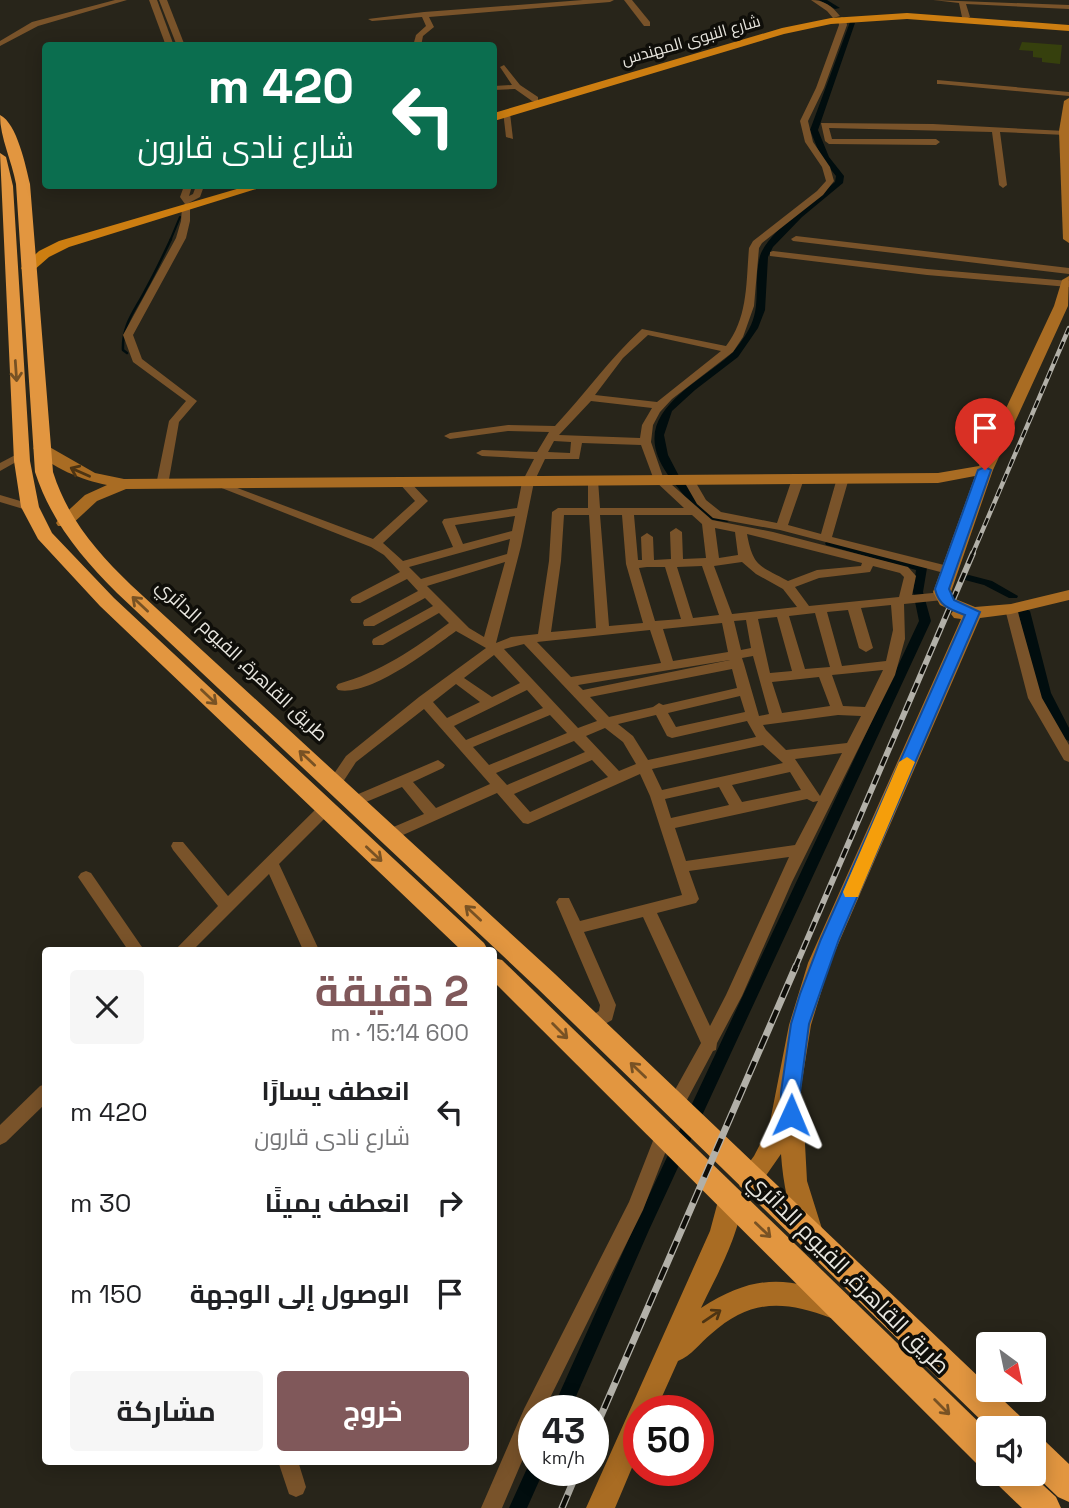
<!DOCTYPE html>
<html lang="ar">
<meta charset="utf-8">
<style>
body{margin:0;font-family:"Space Grotesk",Cairo,sans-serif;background:#f6f6f6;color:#202124;direction:rtl;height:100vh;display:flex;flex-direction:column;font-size:26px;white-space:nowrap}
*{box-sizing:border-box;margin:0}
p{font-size:23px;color:#757577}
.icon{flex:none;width:38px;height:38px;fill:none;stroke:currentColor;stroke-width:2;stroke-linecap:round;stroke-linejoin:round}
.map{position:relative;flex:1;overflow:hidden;direction:ltr}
.details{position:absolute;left:42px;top:947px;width:455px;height:518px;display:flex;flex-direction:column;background:#fff;border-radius:7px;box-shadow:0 4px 18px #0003;direction:rtl}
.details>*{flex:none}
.guide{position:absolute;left:42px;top:42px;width:455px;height:147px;border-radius:7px;box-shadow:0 4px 18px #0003;direction:rtl;background:#0b6e4f;color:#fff;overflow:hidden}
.needle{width:46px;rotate:147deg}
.buttons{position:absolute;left:976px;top:1332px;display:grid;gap:14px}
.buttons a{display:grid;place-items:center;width:70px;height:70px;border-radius:7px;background:#fff;box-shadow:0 4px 18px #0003;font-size:35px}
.speed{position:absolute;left:518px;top:1395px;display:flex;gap:14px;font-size:35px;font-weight:700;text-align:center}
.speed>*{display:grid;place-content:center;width:91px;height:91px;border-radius:50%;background:#fff;box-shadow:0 4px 18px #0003;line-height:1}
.speed small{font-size:18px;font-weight:400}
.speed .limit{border:10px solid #d22;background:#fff;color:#111}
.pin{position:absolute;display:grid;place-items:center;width:60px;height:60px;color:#fff;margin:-72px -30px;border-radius:50% 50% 50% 0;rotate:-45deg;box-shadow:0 0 7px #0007}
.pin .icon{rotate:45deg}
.me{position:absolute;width:77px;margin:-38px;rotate:1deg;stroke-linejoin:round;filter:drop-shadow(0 0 5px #0008)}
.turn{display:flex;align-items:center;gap:24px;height:147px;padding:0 28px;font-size:32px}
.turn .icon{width:91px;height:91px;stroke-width:2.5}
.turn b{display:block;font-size:49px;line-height:60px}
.round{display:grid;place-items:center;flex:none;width:74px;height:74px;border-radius:7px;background:#f6f6f6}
.headline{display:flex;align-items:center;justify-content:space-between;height:119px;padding:0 28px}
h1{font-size:42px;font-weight:700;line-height:52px;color:#80585a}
.button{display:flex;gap:14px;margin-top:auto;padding:14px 28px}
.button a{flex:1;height:80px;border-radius:7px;background:#80585a;color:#fff;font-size:28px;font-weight:700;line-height:80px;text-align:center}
.button a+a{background:#f6f6f6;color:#202124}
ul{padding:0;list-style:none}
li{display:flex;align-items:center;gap:21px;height:91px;padding:0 28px}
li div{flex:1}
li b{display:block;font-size:26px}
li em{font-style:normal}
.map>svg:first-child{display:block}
</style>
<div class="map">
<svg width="1069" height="1508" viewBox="0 0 1069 1508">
<rect width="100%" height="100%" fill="#28251a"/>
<!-- green -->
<polygon fill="#36400d" points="1022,42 1062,45 1060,64 1042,62 1042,58 1033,57 1033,51 1019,50"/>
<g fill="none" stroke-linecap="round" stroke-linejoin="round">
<!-- stream-far1 -->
<polyline stroke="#010d0e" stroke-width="2" points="170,241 180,217"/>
<!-- stream -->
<path stroke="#010d0e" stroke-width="2.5" d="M 127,353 L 123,350 C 122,324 135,311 146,289 C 155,273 163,256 171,239"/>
<!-- canal -->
<g fill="#010d0e" fill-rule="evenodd">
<polygon points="819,0 827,0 840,8 835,9"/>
<path d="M 850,22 L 855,23 L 818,130 L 829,157 L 844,176 L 843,183 L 802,217 L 773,247 L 768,257 L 765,310 L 758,328 L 738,357 L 695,390 L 672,411 L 664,435 L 668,455 L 679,476 L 710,513 L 731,517 L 732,519 L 727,522 C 720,521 712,520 706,518 C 697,514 681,491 674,483 C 621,418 688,391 730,355 C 737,348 744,338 749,329 C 762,306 753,281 760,256 C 767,233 816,198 835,182 L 836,176 L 821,157 L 810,130 Z"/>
<polygon points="830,540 926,566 927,568 923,592 931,621 649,1230 570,1410 552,1410 636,1223 919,621 913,592 916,570 826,545 825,543"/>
<polygon points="969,575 992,581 1018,596 1017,598 1009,598 984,585 965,580 964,578 965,576"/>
<path d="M 1024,608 L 1030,611 L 1051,693 L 1069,728 L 1069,741 C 1042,730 1025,639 1018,611 Z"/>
<polygon points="534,1462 534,1470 544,1470 527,1508 509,1508 529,1464"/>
</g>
<!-- street -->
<g fill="#79532a" fill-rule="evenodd">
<polygon points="115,0 127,0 38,26 0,46 0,41 32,22"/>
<polygon points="149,0 157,0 174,46 166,46"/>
<polygon points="159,0 167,0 185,46 177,46"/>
<polygon points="583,0 614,0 610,2 429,17 434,27 423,36 421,46 413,46 416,35 426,26 422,17 372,21 368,19 424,12"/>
<polygon points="624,0 632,0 650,22 650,26 644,26"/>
<path d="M 811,0 C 824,0 832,6 840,16 L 833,18 L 827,11 Z"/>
<polygon points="933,0 1069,5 1069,9 966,4 970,17 966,19 962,17 959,3"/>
<path d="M 842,17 L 846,19 L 847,25 L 824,88 L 808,121 L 813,142 L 830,167 L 834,181 L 823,195 L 762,243 L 759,248 L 754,306 L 743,337 L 733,352 L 672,399 L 660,412 L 653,425 L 651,442 L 663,477 L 712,520 L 773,532 L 908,567 L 916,576 L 912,595 L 943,592 L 949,596 L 943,600 L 904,604 L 905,639 L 895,675 L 792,882 L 742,996 L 717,1043 L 716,1050 L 713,1051 L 681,1111 L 675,1113 L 669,1111 L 666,1106 L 701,1043 L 643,917 L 584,932 L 616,1005 L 612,1020 L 591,1032 L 585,1030 L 583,1025 L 585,1020 L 599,1011 L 600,1005 L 556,902 L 559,898 L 569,898 L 580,921 L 682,895 L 650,796 L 640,774 L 528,824 L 523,823 L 497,793 L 394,839 L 384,839 L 382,835 L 384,831 L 424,814 L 402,787 L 354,807 L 349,806 L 347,802 L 349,798 L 438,760 L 445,765 L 443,768 L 413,782 L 436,808 L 490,784 L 424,709 L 356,762 L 339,788 L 334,789 L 327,784 L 346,756 L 419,697 L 486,648 L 456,631 C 431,649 370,697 338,690 L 336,687 L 338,684 C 381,672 414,649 449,623 L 439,613 L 383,645 L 373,645 L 372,642 L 373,639 L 433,606 L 425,598 L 374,626 L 364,626 L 363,623 L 364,620 L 418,591 L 407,579 L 360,603 L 352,603 L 350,600 L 352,597 L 400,572 L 384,555 L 371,547 L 214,485 L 220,482 L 224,483 L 373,539 L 415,501 L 399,483 L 405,480 L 409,481 L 428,501 L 383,543 L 403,561 L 453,547 L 442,522 L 444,519 L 517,508 L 522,482 L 534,459 L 482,456 L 476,453 L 482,450 L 537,452 L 549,432 L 508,431 L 450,439 L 444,436 L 450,433 L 508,425 L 555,426 C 585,394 610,358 642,329 L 726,346 C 748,318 746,283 749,248 L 753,241 L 817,191 L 826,181 L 822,167 L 805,142 L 800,121 L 816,88 L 839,25 L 838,19 ZM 648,335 L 721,351 L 657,402 L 595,395 L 623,358 ZM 591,401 L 652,408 L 642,425 L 640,438 L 559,435 ZM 554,441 L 571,442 L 570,453 L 548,452 ZM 582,443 L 641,445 L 654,480 L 684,508 L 600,508 L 598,480 L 592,477 L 588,478 L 588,508 L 558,508 L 552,512 L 549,561 L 538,634 L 511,637 L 496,643 L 521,546 L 534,482 L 545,459 L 579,459 ZM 564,515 L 589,515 L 596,628 L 551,632 L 561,561 ZM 600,515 L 622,515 L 626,564 L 643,623 L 609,626 ZM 634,515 L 692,515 L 702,524 L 706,558 L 683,559 L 682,532 L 676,528 L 670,532 L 671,559 L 654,560 L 653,537 L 647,533 L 641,537 L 642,560 L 638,560 ZM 515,516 L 512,531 L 463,544 L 455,525 ZM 715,528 L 735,532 L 738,555 L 719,558 ZM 747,534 L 862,563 L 861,566 L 817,570 L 788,581 C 760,566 753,567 747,534 ZM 510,539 L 507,554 L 421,579 L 409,567 ZM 505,562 L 484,637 L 469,628 L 427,586 ZM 742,562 L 756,574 L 783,589 L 797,607 L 732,614 L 714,566 ZM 702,566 L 719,615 L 693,618 L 677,567 ZM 873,566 L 900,573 L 904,577 L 899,597 L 809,606 L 795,587 L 819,578 L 870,572 ZM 647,567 L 665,567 L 681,619 L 655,621 L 639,568 ZM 891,605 L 893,630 L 886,661 L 842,666 L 827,612 L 848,610 L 859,648 L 866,652 L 873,648 L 861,608 ZM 815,613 L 830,667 L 805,669 L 789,616 ZM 777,617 L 792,671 L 770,673 L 758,619 ZM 746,620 L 751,648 L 741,650 L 734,621 ZM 722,623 L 728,652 L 673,661 L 663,629 ZM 650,630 L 661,663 L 571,677 L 537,642 ZM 524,644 L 597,721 L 578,728 L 504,649 ZM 494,655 L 520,683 L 492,697 L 464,678 ZM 753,656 L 769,714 L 759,716 L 744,664 L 742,658 ZM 730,660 L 583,690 L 578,685 ZM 732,669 L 737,688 L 663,705 L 659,703 L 653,707 L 609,717 L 590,697 ZM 883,670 L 865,707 L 843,706 L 832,675 ZM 819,677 L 830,706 L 782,713 L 772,682 ZM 456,684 L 480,702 L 447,718 L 433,702 ZM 527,690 L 543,708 L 466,740 L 454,726 ZM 740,696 L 745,712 L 676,727 L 668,713 ZM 550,715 L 567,733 L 489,765 L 473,747 ZM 656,715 L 667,736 L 672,738 L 747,721 L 756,737 L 648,760 L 633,736 L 618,724 ZM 838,715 L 861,716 L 847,743 L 786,750 L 766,730 L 763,725 ZM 605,728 L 623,742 L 636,764 L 619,771 L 586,736 ZM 574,741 L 585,752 L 507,785 L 496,773 ZM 763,745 L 783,763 L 662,790 L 652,769 ZM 842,753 L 820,796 L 795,759 ZM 592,760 L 608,777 L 530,812 L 514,794 ZM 790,772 L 801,790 L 742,802 L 732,785 ZM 719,787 L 729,805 L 671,818 L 665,799 ZM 807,799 L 813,802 L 818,801 L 795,845 L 686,861 L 675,828 ZM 789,857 L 726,995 L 710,1026 L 657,913 L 696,903 L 699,899 L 689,871 Z"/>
<polygon points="504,65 520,85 538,97 538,101 532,101 515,89 494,90 494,86 512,85 500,67"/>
<polygon points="937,80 1069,92 1069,96 940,84 937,84"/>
<polygon points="503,111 510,113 513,139 506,137"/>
<polygon points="821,123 933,124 1065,131 1069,133 1065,135 1000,132 1007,185 1003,188 999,185 992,132 829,128 832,139 936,139 940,142 936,145 829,144 825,141"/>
<polygon points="184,186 192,186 189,196 193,194 196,186 204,186 200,197 187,204 190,207 190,221 186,238 133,335 142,359 197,401 179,422 168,485 162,488 156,485 169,421 186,401 133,362 123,335 176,238 181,221 182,207 185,204 180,197"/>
<polygon points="796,236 1069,268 1069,274 793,241 791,239"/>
<polygon points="773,251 927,269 1069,281 1069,287 927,275 770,256 770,252"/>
<polygon points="21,452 27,455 25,457 0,471 0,463"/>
<polygon points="688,475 692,476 706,500 721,512 777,523 792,479 798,476 802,477 804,479 788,525 821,534 837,478 843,475 847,476 849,478 832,537 952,567 954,570 948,574 780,530 713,518 697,504 682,478"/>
<polygon points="0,495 34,505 36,507 30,511 0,502"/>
<polygon points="1011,605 1017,609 1042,698 1069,745 1069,762 1064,760 1028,698 1005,609"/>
<polygon points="325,804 330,805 332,809 330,813 279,864 319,950 303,950 269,874 193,950 175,950 218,906 173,850 171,846 173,842 183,842 228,896 320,805"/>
<polygon points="86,871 91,873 144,950 128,950 78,877 81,873"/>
<polygon points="46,1084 46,1103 6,1142 0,1145 0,1125 40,1086"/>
<polygon points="664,1125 670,1128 673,1133 643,1210 544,1410 534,1410 534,1433 502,1508 481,1508 524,1409 629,1202 658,1128"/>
<polygon points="278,1461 298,1461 306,1487 303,1494 296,1497 289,1494"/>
</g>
<!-- secondary -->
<g fill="#a96c23" fill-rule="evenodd">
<polygon points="1069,98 1069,243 1063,239 1059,131 1064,101"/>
<path d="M 1069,276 L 1068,306 L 993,470 L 951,592 L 953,598 L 975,607 L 1011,604 L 1069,590 L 1069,600 L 1011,614 L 980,618 L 830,963 L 811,1025 L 799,1100 L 803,1107 L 807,1181 L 823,1232 L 819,1240 L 810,1244 L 801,1240 C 789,1213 783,1184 781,1154 L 758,1187 L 749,1190 L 740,1187 L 737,1179 L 754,1156 L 769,1127 L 789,1025 L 808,963 L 961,619 L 954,618 L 951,614 L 953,611 L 940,605 L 933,592 L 975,476 L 938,483 L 126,489 L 97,501 L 70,526 L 58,526 L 56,523 L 58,520 L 85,495 L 107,485 C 82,480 51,468 33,448 L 41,443 L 46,445 L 95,473 L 124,479 L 938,473 L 979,466 L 1054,306 L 1062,280 Z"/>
<path d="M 730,1187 L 739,1190 C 751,1216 713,1282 701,1308 C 753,1275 785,1275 840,1297 L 844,1306 L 840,1315 L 831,1318 C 783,1300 751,1299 711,1334 C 700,1343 691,1356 678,1361 L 656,1410 L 639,1410 L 639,1451 L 615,1508 L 586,1508 L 710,1231 L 721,1190 Z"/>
</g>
<!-- primary -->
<g fill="#cd7e11" fill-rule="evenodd">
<polygon points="907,13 1069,25 1069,31 907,19 831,24 784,34 494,121 494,113 782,28 831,18"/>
<polygon points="247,186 266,186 69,247 49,257 33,271 23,271 21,268 39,251 59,241"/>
</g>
<!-- highway -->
<g fill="#e29640" fill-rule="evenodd">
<path d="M 0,115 C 17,123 26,167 30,184 L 53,472 C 68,519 96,551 131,585 L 555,974 L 1021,1417 L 1025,1428 L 989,1428 L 537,988 L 117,593 C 81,557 51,521 35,472 L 16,184 C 12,161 0,138 0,115 Z"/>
<polygon points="0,153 6,157 13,186 30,461 39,507 52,533 114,598 484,943 488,950 461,950 100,606 38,539 21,507 14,461"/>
<polygon points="494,958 502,960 989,1432 989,1469 978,1465 494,982"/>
<polygon points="1034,1437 1045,1441 1069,1464 1069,1502 1058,1497 1034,1474"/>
<polygon points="994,1474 1031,1474 1056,1497 1061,1508 1022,1508 998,1485"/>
</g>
<!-- rail-far2 casing -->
<g stroke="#b2b0a8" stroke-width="4.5">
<polyline id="rail-far2" points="972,555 1069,328"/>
</g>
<!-- rail-far1 casing -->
<g stroke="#b2b0a8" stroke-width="6">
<polyline id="rail-far1" points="795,968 973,553"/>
</g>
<!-- rail casing -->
<g stroke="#b2b0a8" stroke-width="7">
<g id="rail">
<polyline points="593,1434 796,966"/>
<polyline points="562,1508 578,1470"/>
</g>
</g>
<!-- rail-far2 -->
<use href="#rail-far2" stroke="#0f0e09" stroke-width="2.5" stroke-dasharray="8" stroke-linecap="butt"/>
<!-- rail-far1 -->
<use href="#rail-far1" stroke="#0f0e09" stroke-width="3.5" stroke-dasharray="10" stroke-linecap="butt"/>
<!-- rail -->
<use href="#rail" stroke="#0f0e09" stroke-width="4.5" stroke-dasharray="14" stroke-linecap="butt"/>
</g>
<!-- one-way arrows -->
<defs><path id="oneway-shaft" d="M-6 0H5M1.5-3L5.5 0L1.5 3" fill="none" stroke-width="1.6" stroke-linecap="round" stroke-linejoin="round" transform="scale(1.75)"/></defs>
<g stroke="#785224">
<use href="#oneway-shaft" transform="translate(16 371) rotate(86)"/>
<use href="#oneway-shaft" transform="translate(140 604) rotate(-137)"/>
<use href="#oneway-shaft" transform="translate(209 697) rotate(44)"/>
<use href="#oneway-shaft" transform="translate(307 758) rotate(-137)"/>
<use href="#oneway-shaft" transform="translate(374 854) rotate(43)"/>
<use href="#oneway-shaft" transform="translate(473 913) rotate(-137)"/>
<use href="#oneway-shaft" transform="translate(560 1031) rotate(45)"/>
<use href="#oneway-shaft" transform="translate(638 1070) rotate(-136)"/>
<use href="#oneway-shaft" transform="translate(763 1230) rotate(44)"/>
<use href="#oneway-shaft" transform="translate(942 1407) rotate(45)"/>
</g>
<g stroke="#4d3413">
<use href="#oneway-shaft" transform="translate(80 472) rotate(-156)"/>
<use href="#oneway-shaft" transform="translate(712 1316) rotate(-34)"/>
</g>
<!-- route -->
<path fill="#1a73e8" stroke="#114b97" stroke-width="2" d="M 985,467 L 991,470 L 949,589 L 954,600 L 980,612 L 839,939 L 809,1024 L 800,1092 L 801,1115 L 798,1121 L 791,1124 L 784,1121 L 781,1115 L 781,1092 L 791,1024 L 800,994 L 821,939 L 965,615 C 949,609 939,606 935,589 L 978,470 Z"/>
<!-- slow -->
<polygon fill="#f59e0b" points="907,757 915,762 860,892 858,897 845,897 843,892 899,762"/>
<g text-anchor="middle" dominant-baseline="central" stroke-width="7" stroke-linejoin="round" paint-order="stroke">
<!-- far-street labels -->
<g font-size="16" fill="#e8e6df" stroke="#0f0e09">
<text transform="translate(691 40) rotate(-16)">شارع النبوى المهندس</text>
</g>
<!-- street labels -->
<g font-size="19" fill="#e8e6df" stroke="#0f0e09">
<text transform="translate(242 660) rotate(43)">طريق القاهرة, الفيوم الدائري</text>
</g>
<!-- near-street labels -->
<g font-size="23" fill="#e8e6df" stroke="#0f0e09">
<text transform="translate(849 1273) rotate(45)">طريق القاهرة, الفيوم الدائري</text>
</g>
</g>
</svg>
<div class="buttons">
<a><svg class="needle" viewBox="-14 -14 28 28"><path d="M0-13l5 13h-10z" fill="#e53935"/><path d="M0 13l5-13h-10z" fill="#757577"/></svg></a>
<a><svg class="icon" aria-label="sound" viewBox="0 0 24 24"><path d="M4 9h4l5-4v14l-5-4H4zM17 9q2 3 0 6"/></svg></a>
</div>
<div class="speed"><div>43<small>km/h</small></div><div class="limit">50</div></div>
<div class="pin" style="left:985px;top:470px;background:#d93025"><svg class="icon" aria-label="arrive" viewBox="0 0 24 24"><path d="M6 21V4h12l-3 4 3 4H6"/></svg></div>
<svg class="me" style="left:791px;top:1115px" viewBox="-20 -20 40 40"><path d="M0-17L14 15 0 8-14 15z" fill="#1a73e8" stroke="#fff" stroke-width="4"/></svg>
<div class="guide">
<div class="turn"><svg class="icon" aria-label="left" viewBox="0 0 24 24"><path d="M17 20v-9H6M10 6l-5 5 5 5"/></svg><div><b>420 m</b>شارع نادى قارون</div></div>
</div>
<section class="details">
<div class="headline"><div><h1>2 دقيقة</h1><p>600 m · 15:14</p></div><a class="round"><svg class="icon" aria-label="close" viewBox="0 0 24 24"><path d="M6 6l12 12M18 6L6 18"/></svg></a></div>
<ul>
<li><svg class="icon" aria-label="left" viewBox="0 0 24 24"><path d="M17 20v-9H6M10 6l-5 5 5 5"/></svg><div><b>انعطف يسارًا</b><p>شارع نادى قارون</p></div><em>420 m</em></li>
<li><svg class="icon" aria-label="right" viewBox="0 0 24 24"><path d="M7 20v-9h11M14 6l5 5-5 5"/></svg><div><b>انعطف يمينًا</b></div><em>30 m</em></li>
<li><svg class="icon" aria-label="arrive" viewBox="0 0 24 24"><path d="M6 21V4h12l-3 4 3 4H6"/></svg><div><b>الوصول إلى الوجهة</b></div><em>150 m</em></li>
</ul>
<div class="button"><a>خروج</a><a>مشاركة</a></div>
</section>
</div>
